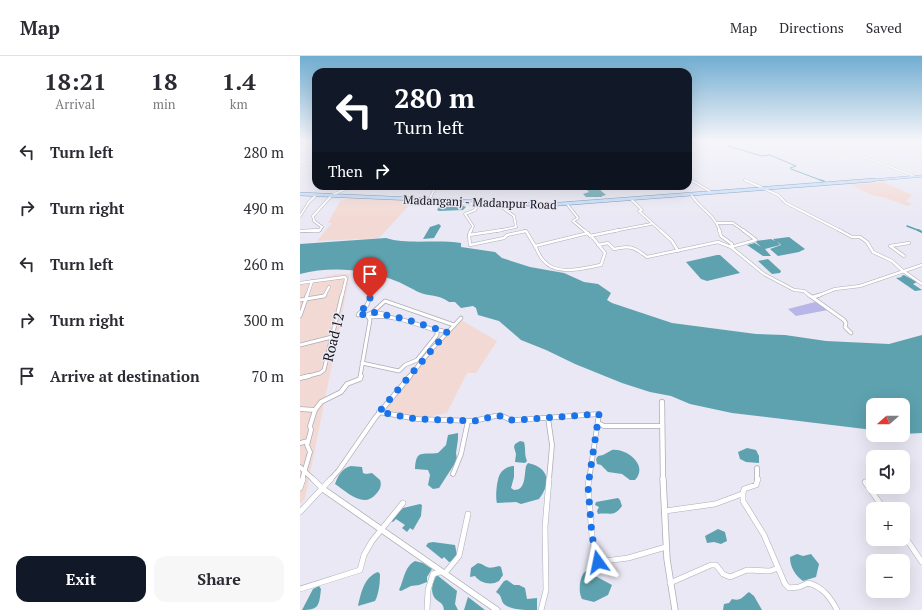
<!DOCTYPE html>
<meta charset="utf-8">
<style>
body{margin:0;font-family:"PT Serif",serif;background:#f7f7f7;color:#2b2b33;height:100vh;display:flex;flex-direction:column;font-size:15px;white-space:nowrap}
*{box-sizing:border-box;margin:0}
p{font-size:13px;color:#7c7c81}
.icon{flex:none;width:22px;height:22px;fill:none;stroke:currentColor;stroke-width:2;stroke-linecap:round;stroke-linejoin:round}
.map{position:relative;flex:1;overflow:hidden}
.drawer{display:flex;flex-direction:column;background:#fff;width:300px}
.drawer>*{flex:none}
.hud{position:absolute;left:12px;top:12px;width:380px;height:122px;border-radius:12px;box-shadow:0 4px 16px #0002;background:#111827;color:#fff;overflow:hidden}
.needle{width:26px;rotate:249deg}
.controls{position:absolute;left:566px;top:342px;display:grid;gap:8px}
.controls a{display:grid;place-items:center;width:44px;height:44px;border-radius:8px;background:#fff;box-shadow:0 4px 16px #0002;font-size:20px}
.pin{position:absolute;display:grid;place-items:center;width:34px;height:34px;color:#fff;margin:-41px -17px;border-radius:50% 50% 50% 0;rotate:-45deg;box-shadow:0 0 4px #0007}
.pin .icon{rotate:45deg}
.me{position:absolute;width:44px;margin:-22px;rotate:348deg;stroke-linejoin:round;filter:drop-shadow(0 0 3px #0008)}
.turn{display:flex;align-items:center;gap:14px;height:84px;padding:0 16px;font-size:18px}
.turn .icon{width:52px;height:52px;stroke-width:2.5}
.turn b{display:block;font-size:28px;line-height:34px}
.then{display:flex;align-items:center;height:38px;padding:0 16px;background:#0003;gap:8px;font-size:15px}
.eta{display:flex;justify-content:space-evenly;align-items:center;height:68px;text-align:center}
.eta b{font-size:24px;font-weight:700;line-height:28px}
.primary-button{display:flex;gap:8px;margin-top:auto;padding:8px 16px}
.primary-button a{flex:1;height:46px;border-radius:12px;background:#111827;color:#fff;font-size:16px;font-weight:700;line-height:46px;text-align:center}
.primary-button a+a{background:#f7f7f7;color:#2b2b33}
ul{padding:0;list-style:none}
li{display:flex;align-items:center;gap:12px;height:56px;padding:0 16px}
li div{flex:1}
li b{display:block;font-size:15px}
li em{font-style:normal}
header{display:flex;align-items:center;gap:24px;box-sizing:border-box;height:56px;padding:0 20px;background:#fff;border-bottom:1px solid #e1e1e2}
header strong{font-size:19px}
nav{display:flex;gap:22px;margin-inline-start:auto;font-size:14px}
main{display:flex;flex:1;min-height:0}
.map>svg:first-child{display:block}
</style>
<header>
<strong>Map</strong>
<nav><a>Map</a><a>Directions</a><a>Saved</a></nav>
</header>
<main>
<section class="drawer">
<div class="eta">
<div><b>18:21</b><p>Arrival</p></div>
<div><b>18</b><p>min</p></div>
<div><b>1.4</b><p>km</p></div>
</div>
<ul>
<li><svg class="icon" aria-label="left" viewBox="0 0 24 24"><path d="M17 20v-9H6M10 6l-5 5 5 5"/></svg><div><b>Turn left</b></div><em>280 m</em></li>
<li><svg class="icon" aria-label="right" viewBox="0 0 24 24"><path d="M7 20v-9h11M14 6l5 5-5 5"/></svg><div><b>Turn right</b></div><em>490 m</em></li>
<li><svg class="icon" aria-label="left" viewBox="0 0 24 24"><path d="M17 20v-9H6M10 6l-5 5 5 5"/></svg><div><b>Turn left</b></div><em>260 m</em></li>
<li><svg class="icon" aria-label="right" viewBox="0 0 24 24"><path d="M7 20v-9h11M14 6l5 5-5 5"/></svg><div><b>Turn right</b></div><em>300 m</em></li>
<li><svg class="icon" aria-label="arrive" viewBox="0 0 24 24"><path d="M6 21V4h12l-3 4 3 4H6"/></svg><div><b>Arrive at destination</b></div><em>70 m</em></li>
</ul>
<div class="primary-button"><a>Exit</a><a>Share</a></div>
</section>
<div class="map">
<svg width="622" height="554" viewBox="0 0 622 554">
<rect width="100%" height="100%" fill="#e9e8f4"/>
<!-- industrial -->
<g fill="#f3d9d4">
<polygon points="583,126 612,139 606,145 612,148 608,150 583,141 574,140 551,129"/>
<polygon points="54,141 114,144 79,182 17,185 32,167 28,167 40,145"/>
<polygon points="38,218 50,218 5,443 0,448 0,226"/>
<polygon points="161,264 197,285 176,317 167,317 147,357 127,361 114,360 83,353 139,286"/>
</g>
<!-- green -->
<polygon fill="#b8b6e7" points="515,246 528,254 496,260 488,253"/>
<!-- water -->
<g fill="#5ea2af">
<polygon points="283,130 301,130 302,132 299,133 306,139 302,140 302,141 286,141 283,138 289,136"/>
<polygon points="140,149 162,149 166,151 163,154 139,155 137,154"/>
<polygon points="139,168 141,170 134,182 123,183 130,171"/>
<polygon points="489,181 505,193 499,196 478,200 470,193 481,189 477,185 480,189 465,193 471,200 463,200 447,189 455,187 461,191 455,185 471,183 475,185 473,183"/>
<path d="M 86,182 C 108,189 136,183 161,187 L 161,191 L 195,196 L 202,202 L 230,211 L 264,217 L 284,226 L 298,228 L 311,237 L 307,244 L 312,247 L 372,267 L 456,278 L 485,279 L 526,285 L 589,288 L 622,279 L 622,377 L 603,378 L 603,349 L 573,349 L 573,374 L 432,357 L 390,348 L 371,340 L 350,336 L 322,327 L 275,308 L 246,294 L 221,284 L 199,265 L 178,259 L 176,252 L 173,250 L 161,252 L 155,246 L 149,246 C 141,240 133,240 124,238 C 114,235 105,228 96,225 C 66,213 31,210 0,218 L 0,188 Z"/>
<polygon points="417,199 420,199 440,217 407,225 401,223 386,206"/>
<polygon points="468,203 481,215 480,217 472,218 458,205"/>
<polygon points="604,219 617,226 613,228 622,234 615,235 596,222 602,221 601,220"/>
<path d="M 158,377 L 158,383 L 156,397 L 157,404 L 139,432 L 133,433 L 128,429 L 130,419 L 128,414 L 115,413 C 116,393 122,399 138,397 L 146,389 L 148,379 Z"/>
<path d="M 220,385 L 224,386 C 226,393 224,398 227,405 L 225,407 L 215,406 L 216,398 L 214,391 L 215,388 Z"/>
<polygon points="447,392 456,394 459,400 459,407 446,406 440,403 438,396"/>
<path d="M 312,394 C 327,392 349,410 335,424 L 330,424 L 322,418 L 308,416 L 301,409 L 297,408 L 296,403 L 298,400 L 303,399 Z"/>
<path d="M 228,407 C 250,412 251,427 239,443 L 221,448 L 216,446 L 197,447 C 195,441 197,423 200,418 C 203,413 209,410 214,410 L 214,421 L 211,432 L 214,434 C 226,434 224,420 226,410 Z"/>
<path d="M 51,410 L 62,411 L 63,417 L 66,418 L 72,417 L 80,424 C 82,429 80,434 76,438 C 64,453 47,436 35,428 C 38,420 42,412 51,410 Z"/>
<path d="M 318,442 L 320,444 L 322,450 C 313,462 310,456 298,458 L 297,455 L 299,451 L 295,449 L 296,446 Z"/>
<polygon points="120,448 122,449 121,460 113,474 110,472 107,476 102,472 105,469 96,463 93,466 90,464 103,452"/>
<polygon points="418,473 425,476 427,485 421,488 414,486 407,487 405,480"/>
<polygon points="133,486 155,489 157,499 153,505 149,506 144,501 142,503 126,490 128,487"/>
<path d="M 497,498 L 503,500 L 511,498 L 519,508 L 516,521 L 503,525 C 495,519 490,511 490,501 Z"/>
<path d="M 115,505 L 123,507 L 132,513 L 127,521 L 127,526 L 119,529 L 111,530 L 101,535 L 99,534 C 104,524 104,511 115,505 Z"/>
<path d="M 178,507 C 189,510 185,514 199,510 L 201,511 L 203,519 L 199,525 C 191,530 180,527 175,520 L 170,521 L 171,512 Z"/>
<path d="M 286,515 L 312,529 L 308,539 L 294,546 L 282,543 C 278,536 279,520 286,515 Z"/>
<path d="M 78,516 L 80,518 C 80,526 79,538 75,545 L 58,550 C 61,537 64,521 78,516 Z"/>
<path d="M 137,519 L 157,535 L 155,548 L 158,554 L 144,554 C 143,545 138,547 134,541 C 130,534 133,525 137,519 Z"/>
<path d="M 207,524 L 214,529 L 219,529 L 225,532 L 227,543 L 237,542 L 237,554 C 227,554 208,554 203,547 C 200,541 202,540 196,536 L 204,525 Z"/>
<path d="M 19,530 L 21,533 C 19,550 19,554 2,554 L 13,533 Z"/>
<path d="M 449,536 L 454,540 L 462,554 L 423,554 L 424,548 L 429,547 L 432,543 C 441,546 443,540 449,536 Z"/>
<polygon points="168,541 185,554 164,554"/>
</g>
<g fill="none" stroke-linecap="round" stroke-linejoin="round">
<!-- canal-far2 -->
<polyline stroke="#5ea2af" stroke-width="1" points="428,90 462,100 470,99 496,110 490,112 491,113 523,125"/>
<!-- canal-far1 -->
<g stroke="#5ea2af" stroke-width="1.5">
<polyline points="520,124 524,125"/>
<polyline points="607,170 620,175"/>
</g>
<!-- canal -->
<polyline stroke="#5ea2af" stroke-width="2" points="618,174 622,176"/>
<!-- minor-far5 casing -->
<g stroke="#adadb7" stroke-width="2">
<g id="minor-far5">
<polyline points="504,84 564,101 614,120"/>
<polyline points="575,84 622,96"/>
<polyline points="0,111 8,107 16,107"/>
<polyline points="388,122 392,125"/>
<polyline points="445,124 446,125"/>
</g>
</g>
<!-- minor-far4 casing -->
<g stroke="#adadb7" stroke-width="3">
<g id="minor-far4">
<polyline points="391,124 411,136"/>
<polyline points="445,124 478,139 486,147 541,175"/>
<path d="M 391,138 C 399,153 414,157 420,175"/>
<polyline points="331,143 342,154 339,155 361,175"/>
<polyline points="128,146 178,148 175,154 165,158 173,170 171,175"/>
<polyline points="111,148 128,146 136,130"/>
<polyline points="267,148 278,162 273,165 285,175"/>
<polyline points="0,160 9,146 16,139"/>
<polyline points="417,167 433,167 444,175"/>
<polyline points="0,175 19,175 22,171 14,165 13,160 32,139 52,130"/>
<polyline points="197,175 216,171 214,160 203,152 204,148"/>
<polyline points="224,175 226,175"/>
<polyline points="314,175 351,168"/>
</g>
</g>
<!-- minor-far3 casing -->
<g stroke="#adadb7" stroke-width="3.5">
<g id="minor-far3">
<polyline points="171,174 169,179 202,174"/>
<polyline points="360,174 372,185 378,195"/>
<polyline points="419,174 421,180 432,188 431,191"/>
<polyline points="443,174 456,184 431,191 464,218 494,234 504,235 510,240"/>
<polyline points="539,174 552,181 560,181 567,186 573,196 592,205 603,215 622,228"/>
<polyline points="0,175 20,174"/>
<polyline points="169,179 170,189 204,182 207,179 226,175 235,190 288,177"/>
<polyline points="290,180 319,174"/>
<path d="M 298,189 L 308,187 L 314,193 C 330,189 334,191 347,201 L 418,186 L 431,191"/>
<path d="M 235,190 C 238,195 239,200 243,204 C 256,221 284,212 301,209 L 305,197 L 294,183 L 284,174"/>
<polyline points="604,200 590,190 609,187"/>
<polyline points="0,227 45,221 46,223 42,240"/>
<polyline points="61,228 70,226 73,229 71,240"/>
<polyline points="7,240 12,225"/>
<polyline points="24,240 29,231"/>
<polyline points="517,240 535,233 560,230 622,209"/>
</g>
</g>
<!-- minor-far2 casing -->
<g stroke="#adadb7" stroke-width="4.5">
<g id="minor-far2">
<polyline points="7,239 6,243 24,240 25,239"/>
<polyline points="509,239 544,264 546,267 545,271 551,277"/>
<polyline points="513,241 520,239"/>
<polyline points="0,244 6,243 0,260"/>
<polyline points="73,256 85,245 154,269"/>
<polyline points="59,258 67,259 70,264 60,321"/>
<polyline points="58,259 67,249 71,239"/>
<polyline points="67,259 73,256 84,258"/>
<polyline points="135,273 147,276"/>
<polyline points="0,289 32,281"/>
<path d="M 62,307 L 99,315 L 105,309 L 117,304 L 137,279 L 137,275 C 115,268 94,258 70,261"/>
<polyline points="5,321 20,317 24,314 42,239"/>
<polyline points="109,321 131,294 161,262"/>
</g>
</g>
<!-- minor-far1 casing -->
<g stroke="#adadb7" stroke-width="5.5">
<g id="minor-far1">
<polyline points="0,322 9,320"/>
<polyline points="0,353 15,354"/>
<polyline points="79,356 117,363 174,365 195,360 202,360 211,364 216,364 299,358 289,424"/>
<polyline points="248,362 252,389 249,424"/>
<polyline points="298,367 304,370 362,370"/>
<polyline points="0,387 8,385"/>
<polyline points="0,411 14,424"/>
<polyline points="457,412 457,424"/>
<polyline points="153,418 161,398 168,365"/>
<polyline points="2,424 10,396 7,389 11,374 10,370 15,354 21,346 41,336 47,328 60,323 61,320"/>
<polyline points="30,424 39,414 75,362 110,320"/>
</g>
</g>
<!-- minor casing -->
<g stroke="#adadb7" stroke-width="6">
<g id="minor">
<polyline points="13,423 23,433"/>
<polyline points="289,423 288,430 292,480 297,506 328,502 366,491"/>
<path d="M 458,423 L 456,429 L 444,433 L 443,437 L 443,445 L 464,479 L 485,528 L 489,532 L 499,531 L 508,527 C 523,531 530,541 537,554"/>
<polyline points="565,426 584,453"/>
<polyline points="0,432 3,423"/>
<polyline points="365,455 415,448 442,438"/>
<polyline points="0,456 31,423"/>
<polyline points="603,478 622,506"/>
<polyline points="145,517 159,500 168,458"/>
<polyline points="370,527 411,509 416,509 423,518 430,521 447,514 470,515 478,512"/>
<polyline points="0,533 60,514 64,499 72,485 103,447"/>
<polyline points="127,554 128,534 133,518 140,516"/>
<polyline points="241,554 246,534 245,471 249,423"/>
</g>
</g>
<!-- tertiary-far1 casing -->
<g stroke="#adadb7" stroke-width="6">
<polyline id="tertiary-far1" points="362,346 363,424"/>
</g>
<!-- tertiary casing -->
<g stroke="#adadb7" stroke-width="7">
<g id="tertiary">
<polyline points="363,423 367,503 375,554"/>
<polyline points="23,433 197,554"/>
</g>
</g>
<!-- primary-far1 casing -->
<g stroke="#6d87a9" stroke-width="2.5">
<polyline id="primary-far1" points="562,125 622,120"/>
</g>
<!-- primary casing -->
<g stroke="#6d87a9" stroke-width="4">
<polyline id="primary" points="0,138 247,149 574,124"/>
</g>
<!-- minor-far5 -->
<use href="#minor-far5" stroke="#fff" stroke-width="1.5"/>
<!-- minor-far4 -->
<use href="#minor-far4" stroke="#fff" stroke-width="2"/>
<!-- minor-far3 -->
<use href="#minor-far3" stroke="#fff" stroke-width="2.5"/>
<!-- minor-far2 -->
<use href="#minor-far2" stroke="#fff" stroke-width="3"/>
<!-- minor-far1 -->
<use href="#minor-far1" stroke="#fff" stroke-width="4"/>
<!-- minor -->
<use href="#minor" stroke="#fff" stroke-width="5"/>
<!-- tertiary-far1 -->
<use href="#tertiary-far1" stroke="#fff" stroke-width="4.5"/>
<!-- tertiary -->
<use href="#tertiary" stroke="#fff" stroke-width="5.5"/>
<!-- primary-far1 -->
<use href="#primary-far1" stroke="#c4ddfa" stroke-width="2"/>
<!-- primary -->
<use href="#primary" stroke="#c4ddfa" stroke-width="3"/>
</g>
<!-- sky -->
<linearGradient id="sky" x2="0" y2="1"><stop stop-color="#71add1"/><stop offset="0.52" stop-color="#f5f5fa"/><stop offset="1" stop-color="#f5f5fa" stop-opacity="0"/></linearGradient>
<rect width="622" height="162" fill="url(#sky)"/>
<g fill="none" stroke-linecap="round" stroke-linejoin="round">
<!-- route -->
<polyline stroke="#1a73e8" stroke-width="7" stroke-dasharray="0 12.6" points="70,242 67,249 58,258 67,259 72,256 105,263 147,276 79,356 117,363 174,365 195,360 202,360 211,364 216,364 299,358 288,430 292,480 298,506"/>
</g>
<g text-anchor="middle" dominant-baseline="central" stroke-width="3" stroke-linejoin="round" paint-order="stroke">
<!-- far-street labels -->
<g font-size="12" fill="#131317" stroke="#e9e8f4">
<text transform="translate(180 146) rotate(2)">Madanganj - Madanpur Road</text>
</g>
<!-- street labels -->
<g font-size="14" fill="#131317" stroke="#e9e8f4">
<text transform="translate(33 281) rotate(-76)">Road 12</text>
</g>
</g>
</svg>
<div class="controls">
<a><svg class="needle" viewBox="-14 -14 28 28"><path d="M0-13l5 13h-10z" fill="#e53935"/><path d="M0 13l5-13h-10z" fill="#7c7c81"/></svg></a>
<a><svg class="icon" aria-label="sound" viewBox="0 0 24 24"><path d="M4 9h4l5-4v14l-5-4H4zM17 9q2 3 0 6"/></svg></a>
<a>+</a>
<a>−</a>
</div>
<div class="pin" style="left:70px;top:242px;background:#d93025"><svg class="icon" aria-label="arrive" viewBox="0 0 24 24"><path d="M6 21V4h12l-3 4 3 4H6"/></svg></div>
<svg class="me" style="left:298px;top:506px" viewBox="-20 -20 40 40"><path d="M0-17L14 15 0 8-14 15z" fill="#1a73e8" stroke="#fff" stroke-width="4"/></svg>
<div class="hud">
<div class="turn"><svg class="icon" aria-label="left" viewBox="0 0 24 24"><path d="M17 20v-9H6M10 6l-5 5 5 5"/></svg><div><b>280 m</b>Turn left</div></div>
<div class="then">Then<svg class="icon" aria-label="right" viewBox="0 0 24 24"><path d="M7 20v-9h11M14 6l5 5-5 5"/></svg></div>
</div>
</div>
</main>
